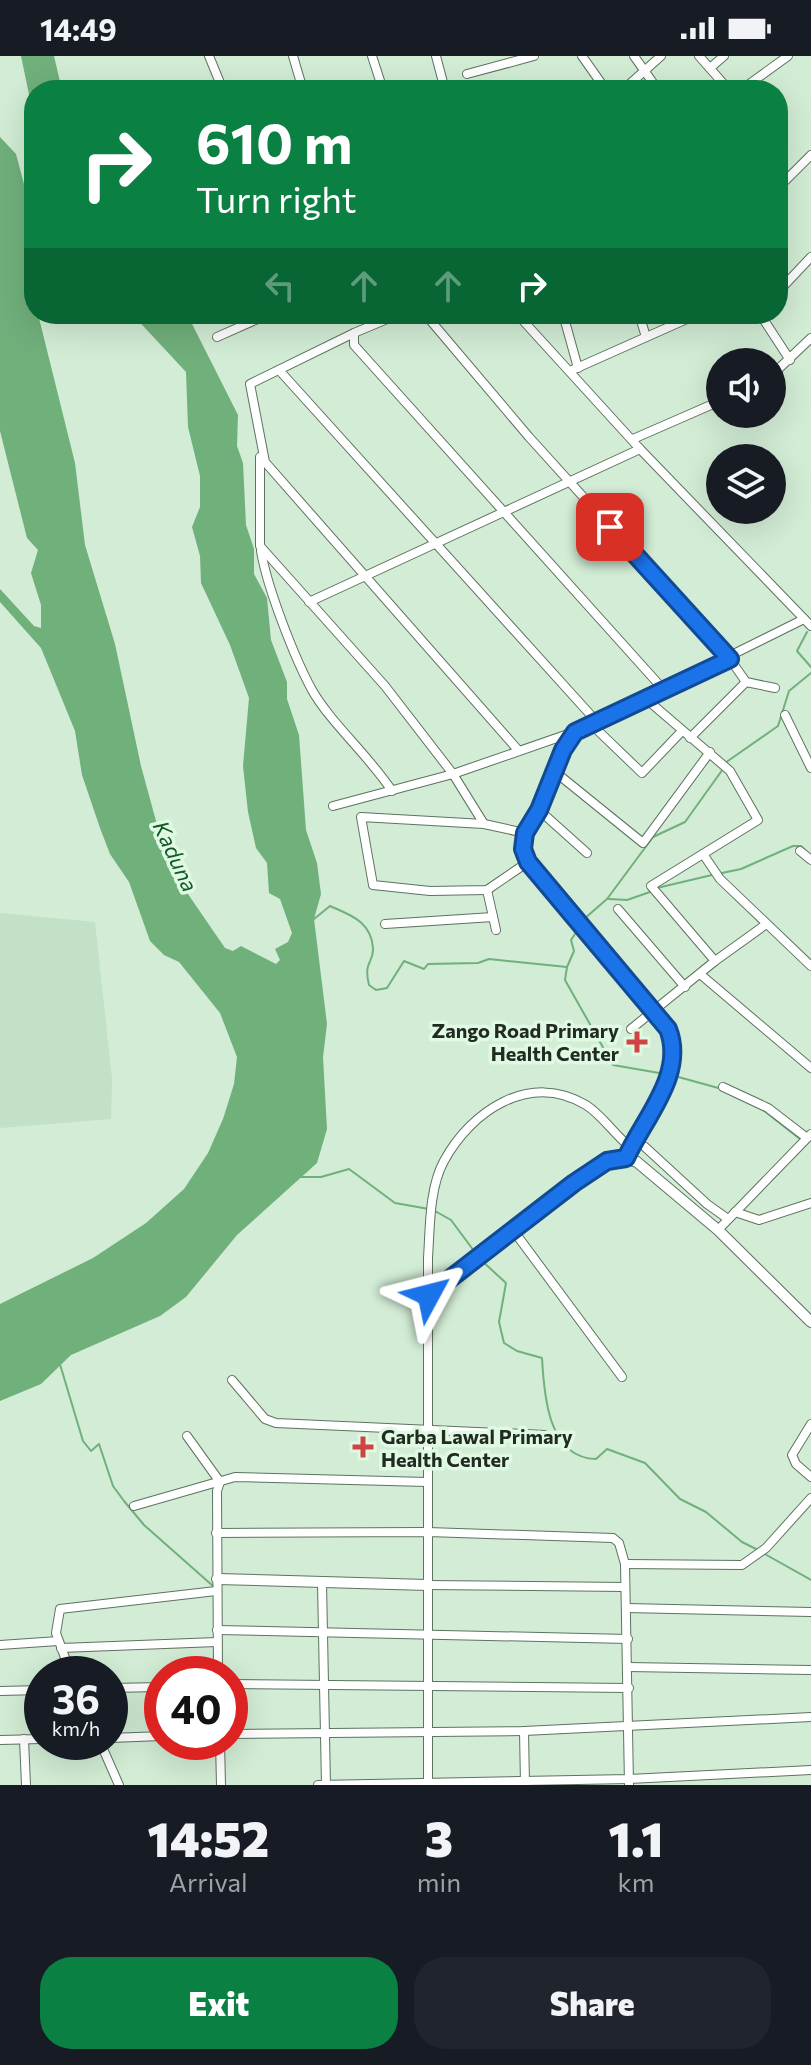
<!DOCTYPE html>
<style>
body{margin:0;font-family:Commissioner,sans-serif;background:#20242c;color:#f1f3f6;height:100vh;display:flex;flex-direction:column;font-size:30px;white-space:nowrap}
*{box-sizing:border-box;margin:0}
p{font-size:26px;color:#9ea1a6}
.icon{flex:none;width:44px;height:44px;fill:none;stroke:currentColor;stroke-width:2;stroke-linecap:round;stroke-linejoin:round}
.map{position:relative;height:1729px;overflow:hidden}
.panel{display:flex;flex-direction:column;background:#171b24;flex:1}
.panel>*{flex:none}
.guide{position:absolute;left:24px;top:24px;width:764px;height:244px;border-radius:32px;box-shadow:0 8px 32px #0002;background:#0b8043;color:#fff;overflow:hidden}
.fabs{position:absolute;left:706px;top:292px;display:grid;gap:16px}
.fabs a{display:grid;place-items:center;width:80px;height:80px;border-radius:50%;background:#171b24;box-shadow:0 8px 32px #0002;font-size:40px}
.speed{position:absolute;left:24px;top:1600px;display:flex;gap:16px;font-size:40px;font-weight:700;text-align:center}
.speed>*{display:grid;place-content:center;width:104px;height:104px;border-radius:50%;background:#171b24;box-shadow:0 8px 32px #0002;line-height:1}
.speed small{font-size:20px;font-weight:400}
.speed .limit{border:12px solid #d22;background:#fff;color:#111}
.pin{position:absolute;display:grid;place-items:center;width:68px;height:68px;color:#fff;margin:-34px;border-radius:16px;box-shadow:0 4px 12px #0006}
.me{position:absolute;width:88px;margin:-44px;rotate:52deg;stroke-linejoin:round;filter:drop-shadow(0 0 6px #0008)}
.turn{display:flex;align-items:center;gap:28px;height:168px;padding:0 40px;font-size:36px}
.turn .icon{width:104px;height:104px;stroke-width:2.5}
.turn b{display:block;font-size:56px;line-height:68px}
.lanes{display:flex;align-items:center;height:76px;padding:0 40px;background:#0003;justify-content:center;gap:40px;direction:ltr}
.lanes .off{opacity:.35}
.eta{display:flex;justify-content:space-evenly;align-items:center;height:136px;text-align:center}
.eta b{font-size:48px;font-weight:800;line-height:56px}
.primary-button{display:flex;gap:16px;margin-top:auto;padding:16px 40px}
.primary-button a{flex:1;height:92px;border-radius:32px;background:#0b8043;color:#fff;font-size:32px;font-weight:800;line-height:92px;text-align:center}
.primary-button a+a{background:#20242c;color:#f1f3f6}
.status{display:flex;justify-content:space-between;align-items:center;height:56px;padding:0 40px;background:#171b24;direction:ltr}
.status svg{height:22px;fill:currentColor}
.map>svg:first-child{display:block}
</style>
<div class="status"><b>14:49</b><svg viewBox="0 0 49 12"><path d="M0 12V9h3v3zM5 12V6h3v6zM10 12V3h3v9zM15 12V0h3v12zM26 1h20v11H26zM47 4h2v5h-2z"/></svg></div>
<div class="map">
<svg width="811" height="1729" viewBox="0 0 811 1729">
<rect width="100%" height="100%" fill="#d2ecd5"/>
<!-- built -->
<polygon fill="#c2e1c6" points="0,857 95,866 112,1023 111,1063 0,1072"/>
<!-- water -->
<g fill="#70b07b">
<polygon points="21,0 54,0 62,34 34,34 34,103 29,92 31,48"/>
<polygon points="0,81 16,98 28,143 34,258 38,258 75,407 85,489 115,588 141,710 168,809 225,892 233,895 241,890 276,908 280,904 275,893 288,886 292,877 280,843 269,837 267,807 256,792 248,756 243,710 249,642 230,589 201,527 200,500 192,471 200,451 200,420 188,371 186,316 132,258 187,258 238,359 237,390 243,407 246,469 254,493 254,518 267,542 271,584 287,626 287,643 299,679 306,774 317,807 321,838 314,863 327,968 323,1001 327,1073 317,1107 237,1179 186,1241 160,1260 71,1299 41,1328 0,1345 0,1248 93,1202 146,1167 184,1133 208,1097 223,1063 234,1028 237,1001 220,957 179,906 164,899 150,885 129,826 110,798 100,772 82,719 75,675 41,592 0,546 0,533 34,570 41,572 41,549 31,517 38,494 27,482 0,375"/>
</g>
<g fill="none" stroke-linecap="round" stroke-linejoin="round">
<!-- stream -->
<g stroke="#70b07b" stroke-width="2">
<polyline points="807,576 797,595 811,611"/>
<polyline points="725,707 778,670 789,635 811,617"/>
<polyline points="722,817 741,813 793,790 801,790 807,796"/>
<polyline points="657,832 712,819"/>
<polyline points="609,843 627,844 650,836"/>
<path d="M 314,863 L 330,850 C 350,859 371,865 373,892 C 374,907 363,905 369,929 L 376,934 L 387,932 L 404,905 L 424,913 L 428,908 L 478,907 L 489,903 L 567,911 L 574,895 L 571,884 L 579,872"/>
<polyline points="584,863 607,843 653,781 685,766 723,713"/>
<polyline points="567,911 565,924 613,1009 665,1018"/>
<polyline points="671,1019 722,1033"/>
<polyline points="763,1054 800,1083"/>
<polyline points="297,1121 321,1121 349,1113 395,1147 429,1153"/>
<polyline points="435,1155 451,1164 477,1199"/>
<path d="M 481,1204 L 506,1227 L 499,1266 L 504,1287 L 517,1295 L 542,1302 C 544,1339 548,1402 596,1403 L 607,1393 L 645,1407 L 680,1443 L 706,1456 L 742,1486 L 758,1494"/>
<polyline points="59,1305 83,1385 91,1395 99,1388 113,1430 124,1445 144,1469 213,1530"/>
<polyline points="763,1497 811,1524"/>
</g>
<!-- minor casing -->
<g stroke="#5d735f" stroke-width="10">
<g id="minor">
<polyline points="209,0 223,34"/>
<polyline points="293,0 303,34"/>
<polyline points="372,0 383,34"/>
<polyline points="436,0 445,34"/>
<polyline points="582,0 606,34"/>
<polyline points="634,0 658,34"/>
<polyline points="699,0 729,34"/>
<polyline points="710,12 724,0"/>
<polyline points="467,18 534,0"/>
<polyline points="623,34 661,0"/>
<polyline points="741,34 788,0"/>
<polyline points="778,132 811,99"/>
<polyline points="778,236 811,201"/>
<polyline points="399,258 354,277 354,289 663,633 575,676 563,694 539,754 525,777 523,793 528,806 577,861"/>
<polyline points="425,258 529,381 730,603 746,626 775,632"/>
<polyline points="517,258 640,393 811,570"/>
<polyline points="563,258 578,312"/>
<polyline points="639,258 646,281"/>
<polyline points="760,258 790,304"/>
<polyline points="354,277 250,328 265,406 518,694"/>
<polyline points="217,281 269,258"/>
<polyline points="279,314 597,666"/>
<polyline points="570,315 698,258"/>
<polyline points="772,319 811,282"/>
<polyline points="633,383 720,345"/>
<polyline points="260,401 260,490 385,630 453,718 484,768"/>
<path d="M 261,495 C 267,531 294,601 312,634 C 330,666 370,701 392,735"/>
<polyline points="309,546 640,393"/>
<polyline points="663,633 804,563"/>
<polyline points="645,642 730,715 758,764 651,830 715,905"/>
<polyline points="785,659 811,712"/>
<polyline points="591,668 642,717 682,675"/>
<polyline points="690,682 746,626"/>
<polyline points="554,715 643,787 710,696"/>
<polyline points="333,750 453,718 574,676"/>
<polyline points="539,754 587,797"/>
<polyline points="525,777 484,768 361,761 373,829 430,835 487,834 528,806"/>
<polyline points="800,795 811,804"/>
<polyline points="703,798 720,823 811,910"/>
<polyline points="487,834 496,874"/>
<polyline points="618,853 685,931"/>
<polyline points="385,868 493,861"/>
<polyline points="700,918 811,1012"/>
<polyline points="631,973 715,905 765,869"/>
<polyline points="723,1031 768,1052 807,1082"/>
<polyline points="645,1091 707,1148 728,1163"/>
<polyline points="735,1156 759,1164 811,1147"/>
<polyline points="513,1174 622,1321"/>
<polyline points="718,1174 811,1078"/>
<polyline points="232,1324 265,1363 276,1367 545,1379"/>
<polyline points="811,1368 792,1399 796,1408 811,1421"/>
<polyline points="187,1380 220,1426"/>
<polyline points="134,1450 235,1421 427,1426"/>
<polyline points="216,1477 428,1476 613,1482 619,1487 625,1508 629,1729"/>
<polyline points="625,1508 742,1509 766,1492 811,1442"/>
<polyline points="322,1527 326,1729"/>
<polyline points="427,1529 625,1531"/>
<polyline points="626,1552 811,1556"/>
<polyline points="217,1574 628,1583"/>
<polyline points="0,1589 58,1585"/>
<polyline points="61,1592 217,1586"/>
<polyline points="628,1611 811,1614"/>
<polyline points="71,1618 56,1577 60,1553 216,1535"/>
<polyline points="218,1618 217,1435 220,1426"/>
<polyline points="230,1628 629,1632"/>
<polyline points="110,1632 162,1631"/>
<polyline points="0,1635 42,1634"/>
<polyline points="524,1675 525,1729"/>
<polyline points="230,1678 524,1675 811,1661"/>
<polyline points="110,1682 162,1680"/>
<polyline points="24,1683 26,1729"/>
<polyline points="0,1684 42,1683"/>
<polyline points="100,1686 119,1729"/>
<polyline points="220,1686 221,1729"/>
<polyline points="318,1729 629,1723 811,1714"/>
<path d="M 428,1729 L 428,1202 C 430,1173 429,1132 444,1105 C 471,1055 530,1015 586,1049 C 602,1059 615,1079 630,1091"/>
</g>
</g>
<!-- tertiary casing -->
<g stroke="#5d735f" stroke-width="12">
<g id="tertiary">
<polyline points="577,861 662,962 674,988 666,1025 626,1102"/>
<polyline points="429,1239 607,1105 626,1102 637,1106 718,1174 811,1266"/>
<polyline points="217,1523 427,1529"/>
</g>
</g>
<!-- minor -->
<use href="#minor" stroke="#fff" stroke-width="8"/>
<!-- tertiary -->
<use href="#tertiary" stroke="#fff" stroke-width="10"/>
</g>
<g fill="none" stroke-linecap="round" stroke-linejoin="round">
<!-- route casing -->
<g stroke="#114b97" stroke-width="20">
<path id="route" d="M 429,1239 L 574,1127 L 607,1105 L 626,1102 C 644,1062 686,1018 668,973 L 528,806 L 523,793 L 525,777 L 539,754 L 563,694 L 575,676 L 730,603 L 610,471"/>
</g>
<!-- route -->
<use href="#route" stroke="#1a73e8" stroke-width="14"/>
</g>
<!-- markers -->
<g fill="#d14243" stroke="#dff9e2" stroke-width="3">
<path d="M633 974h8v8h8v8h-8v8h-8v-8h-8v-8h8z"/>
<path d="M359 1379h8v8h8v8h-8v8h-8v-8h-8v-8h8z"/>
</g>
<g text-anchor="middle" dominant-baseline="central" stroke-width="7" stroke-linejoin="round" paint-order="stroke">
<!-- poi labels -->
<g font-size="20" font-weight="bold" fill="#212b22" stroke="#dff9e2" text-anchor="end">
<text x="619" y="974">Zango Road Primary<tspan x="619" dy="23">Health Center</tspan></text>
<text x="381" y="1380" text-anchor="start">Garba Lawal Primary<tspan x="381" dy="23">Health Center</tspan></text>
</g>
<!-- water labels -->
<g font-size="22" font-style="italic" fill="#135927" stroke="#dff9e2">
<text transform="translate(176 800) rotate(65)">Kaduna</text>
</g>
</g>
</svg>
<div class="fabs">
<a><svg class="icon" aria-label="sound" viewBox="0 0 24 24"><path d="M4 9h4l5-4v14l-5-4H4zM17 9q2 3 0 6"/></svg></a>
<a><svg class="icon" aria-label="layers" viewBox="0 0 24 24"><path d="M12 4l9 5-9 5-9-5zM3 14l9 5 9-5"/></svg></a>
</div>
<div class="speed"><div>36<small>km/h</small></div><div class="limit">40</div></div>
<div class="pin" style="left:610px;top:471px;background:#d93025"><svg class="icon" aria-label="arrive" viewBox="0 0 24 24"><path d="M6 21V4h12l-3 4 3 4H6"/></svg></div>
<svg class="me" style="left:429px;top:1239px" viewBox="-20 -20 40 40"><path d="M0-17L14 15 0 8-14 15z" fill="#1a73e8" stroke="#fff" stroke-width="4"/></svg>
<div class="guide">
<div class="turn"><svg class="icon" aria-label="right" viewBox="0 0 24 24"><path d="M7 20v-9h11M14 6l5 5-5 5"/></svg><div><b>610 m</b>Turn right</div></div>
<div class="lanes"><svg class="icon off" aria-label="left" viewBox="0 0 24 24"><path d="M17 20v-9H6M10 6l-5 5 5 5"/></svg><svg class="icon off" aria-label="ahead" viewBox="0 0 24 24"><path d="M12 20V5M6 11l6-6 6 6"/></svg><svg class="icon off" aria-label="ahead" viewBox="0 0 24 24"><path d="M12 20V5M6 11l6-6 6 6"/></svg><svg class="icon" aria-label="right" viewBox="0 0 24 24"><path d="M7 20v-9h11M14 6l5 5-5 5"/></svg></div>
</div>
</div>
<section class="panel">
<div class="eta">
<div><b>14:52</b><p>Arrival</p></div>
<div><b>3</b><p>min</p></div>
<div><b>1.1</b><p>km</p></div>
</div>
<div class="primary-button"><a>Exit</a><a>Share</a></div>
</section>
